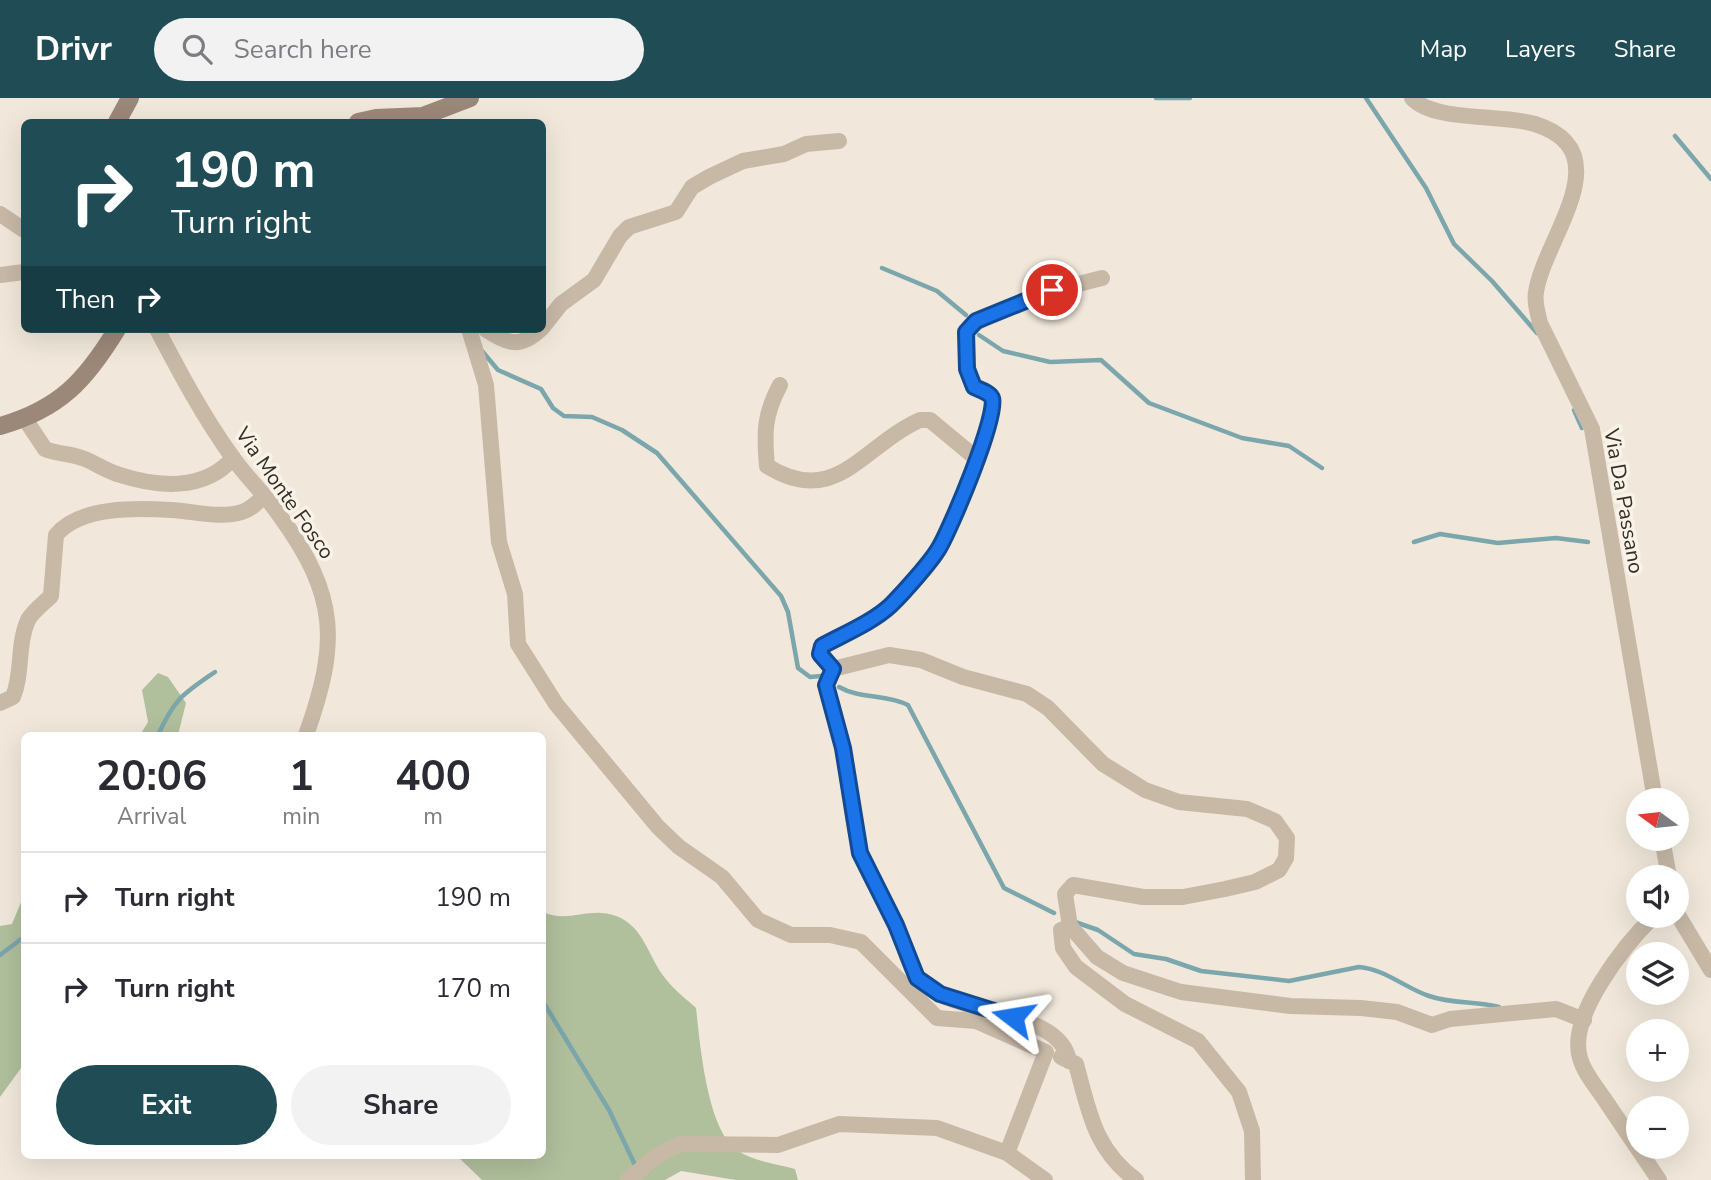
<!DOCTYPE html>
<meta charset="utf-8">
<style>
body{margin:0;font-family:"Nunito Sans",sans-serif;background:#f2f2f3;color:#2b2b33;height:100vh;display:flex;flex-direction:column;font-size:26px;white-space:nowrap}
*{box-sizing:border-box;margin:0}
p{font-size:23px;color:#7c7c81}
.icon{flex:none;width:38px;height:38px;fill:none;stroke:currentColor;stroke-width:2;stroke-linecap:round;stroke-linejoin:round}
.map{position:relative;flex:1;overflow:hidden}
.drawer{position:absolute;left:21px;top:634px;width:525px;height:427px;display:flex;flex-direction:column;background:#fff;border-radius:10px;box-shadow:0 7px 28px #0002}
.drawer>*{flex:none}
.banner{position:absolute;left:21px;top:21px;width:525px;height:214px;border-radius:10px;box-shadow:0 7px 28px #0002;background:#1f4c55;color:#fff;overflow:hidden}
.needle{width:46px;rotate:285deg}
.fabs{position:absolute;left:1626px;top:690px;display:grid;gap:14px}
.fabs a{display:grid;place-items:center;width:63px;height:63px;border-radius:50%;background:#fff;box-shadow:0 7px 28px #0002;font-size:35px}
.pin{position:absolute;display:grid;place-items:center;width:60px;height:60px;color:#fff;margin:-30px;border:4px solid #fff;border-radius:50%;box-shadow:0 2px 7px #0007}
.me{position:absolute;width:77px;margin:-38px;rotate:284deg;stroke-linejoin:round;filter:drop-shadow(0 0 5px #0008)}
.turn{display:flex;align-items:center;gap:24px;height:147px;padding:0 35px;font-size:32px}
.turn .icon{width:91px;height:91px;stroke-width:2.5}
.turn b{display:block;font-size:49px;line-height:60px}
.then{display:flex;align-items:center;height:66px;padding:0 35px;background:#0003;gap:14px;font-size:26px}
.eta{display:flex;justify-content:space-evenly;align-items:center;height:119px;text-align:center}
.eta b{font-size:42px;font-weight:700;line-height:49px}
.cta{display:flex;gap:14px;margin-top:auto;padding:14px 35px}
.cta a{flex:1;height:80px;border-radius:42px;background:#1f4c55;color:#fff;font-size:28px;font-weight:700;line-height:80px;text-align:center}
.cta a+a{background:#f2f2f3;color:#2b2b33}
ul{padding:0;list-style:none}
li{display:flex;align-items:center;gap:21px;height:91px;padding:0 35px;border-top:2px solid #e1e1e2}
li div{flex:1}
li b{display:block;font-size:26px}
li em{font-style:normal}
header{display:flex;align-items:center;gap:42px;box-sizing:border-box;height:98px;padding:0 35px;background:#1f4c55;color:#fff}
header strong{font-size:33px}
nav{display:flex;gap:38px;margin-inline-start:auto;font-size:24px}
.search{width:490px;height:63px;background:#f2f2f3;display:flex;align-items:center;gap:18px;box-sizing:border-box;padding:0 24px;border-radius:38px;color:#7c7c81;font-size:26px}
.map>svg:first-child{display:block}
</style>
<header>
<strong>Drivr</strong>
<div class="search"><svg class="icon" aria-label="search" viewBox="0 0 24 24"><circle cx="10" cy="10" r="6"/><path d="M15 15l6 6"/></svg>Search here</div>
<nav><a>Map</a><a>Layers</a><a>Share</a></nav>
</header>
<div class="map">
<svg width="1711" height="1082" viewBox="0 0 1711 1082">
<rect width="100%" height="100%" fill="#f1e8db"/>
<!-- green -->
<g fill="#b0bf9c">
<polygon points="158,575 168,579 186,605 178,637 140,637 148,624 142,592"/>
<polygon points="24,797 24,966 0,999 0,828 12,826"/>
<path d="M 543,814 C 568,826 589,808 616,818 C 644,828 648,859 665,880 C 673,891 686,901 696,910 C 700,945 707,1033 738,1053 C 753,1063 778,1066 795,1071 L 798,1082 L 736,1082 L 681,1073 L 665,1082 L 482,1082 L 456,1057 L 542,1057 Z"/>
</g>
<g fill="none" stroke-linecap="round" stroke-linejoin="round">
<!-- stream -->
<g stroke="#7ba6ac" stroke-width="4.5">
<polyline points="1156,0 1190,0"/>
<polyline points="1366,0 1426,90 1454,146 1492,183 1537,235"/>
<polyline points="1675,38 1711,81"/>
<polyline points="882,170 937,193 966,217"/>
<polyline points="979,237 1003,253 1050,264 1101,262 1149,305 1242,340 1289,348 1322,370"/>
<polyline points="482,253 498,272 541,291 553,310 564,318 592,319 622,332 657,355 781,498 788,514 798,570 810,579 821,578"/>
<polyline points="1574,312 1582,330"/>
<polyline points="1414,444 1440,436 1498,445 1556,440 1588,444"/>
<path d="M 839,589 C 860,601 886,596 908,607 L 1004,790 L 1054,815"/>
<path d="M 158,637 C 175,600 183,596 215,574"/>
<path d="M 1075,824 L 1098,832 L 1134,856 L 1166,861 L 1201,873 L 1289,883 L 1359,869 C 1385,871 1405,890 1429,898 C 1452,906 1476,903 1499,909"/>
<polyline points="0,857 24,839"/>
<polyline points="542,902 609,1012 636,1069"/>
</g>
<!-- street -->
<g stroke="#c8b9a7" stroke-width="16">
<path d="M 1412,0 C 1434,24 1503,16 1535,26 C 1623,54 1544,140 1536,194 C 1534,205 1538,215 1540,225 L 1592,331 L 1655,702"/>
<polyline points="0,116 24,132"/>
<polyline points="0,177 24,174"/>
<path d="M 1102,180 C 1069,188 987,210 966,234 L 967,271 L 974,289 C 980,292 989,294 992,300 C 999,315 950,431 939,450 C 931,464 903,495 891,507 C 873,524 844,537 822,548 L 820,556 L 833,571 L 889,557 L 921,562 L 963,579 L 1027,596 L 1048,610 L 1103,666 L 1145,692 L 1179,704 L 1247,711 L 1275,723 L 1287,740 L 1286,760 L 1279,772 L 1255,784 L 1225,791 L 1183,799 L 1143,799 L 1073,787 L 1065,796 L 1070,828 L 1097,859 L 1123,875 L 1181,894 L 1290,908 L 1361,910 L 1397,914 L 1432,927 L 1450,921 L 1556,911 L 1584,922"/>
<polyline points="542,230 561,206 594,182 620,138 629,129 676,114 692,89 709,79 743,63 784,56 806,46 839,43"/>
<path d="M 157,231 C 180,275 204,320 233,360 C 247,380 266,397 280,418 C 338,498 339,545 306,637"/>
<polyline points="469,231 486,287 499,444 515,496 518,546 556,606 658,729 679,749 722,779 758,822 791,837 830,837 861,844 937,920 976,923 1046,954 1007,1055"/>
<path d="M 485,231 C 507,246 520,251 541,231"/>
<path d="M 780,287 C 764,317 764,335 767,368 C 836,411 862,348 920,322 L 930,322 L 977,361"/>
<path d="M 25,321 L 45,351 C 56,356 69,355 82,360 C 94,364 104,372 117,376 C 156,389 204,394 233,360"/>
<path d="M 833,571 L 826,587 C 831,609 840,632 844,654 C 849,687 851,721 860,753 C 868,781 887,803 897,829 C 904,845 907,866 917,879 C 945,919 1060,908 1069,963"/>
<path d="M 0,605 L 13,599 C 23,575 17,546 28,522 C 33,513 44,505 51,498 L 56,437 C 80,408 137,410 171,412 C 194,413 220,421 242,414 C 251,411 258,404 264,398"/>
<polyline points="1662,740 1669,779"/>
<polyline points="1676,814 1711,872"/>
<path d="M 1655,817 C 1626,845 1567,918 1580,960 C 1584,975 1597,990 1605,1002 C 1623,1029 1641,1055 1659,1082"/>
<polyline points="1070,828 1061,832 1063,850 1076,869 1125,906 1198,943 1239,994 1252,1033 1253,1082"/>
<path d="M 1061,959 L 1076,966 C 1089,1013 1094,1051 1136,1082"/>
<polyline points="628,1082 658,1057 680,1046 778,1047 839,1026 937,1030 1007,1055 1045,1082"/>
</g>
<!-- secondary -->
<g stroke="#9c8879" stroke-width="18">
<polyline points="117,24 130,0"/>
<polyline points="358,24 376,20 423,18 470,0"/>
<path d="M 0,328 C 60,311 86,282 117,231"/>
</g>
</g>
<g fill="none" stroke-linecap="round" stroke-linejoin="round">
<!-- route casing -->
<g stroke="#114b97" stroke-width="18">
<path id="route" d="M 1013,919 L 940,896 L 917,880 L 896,827 L 860,755 L 843,650 L 826,587 L 833,571 L 820,556 L 822,548 C 844,536 873,524 891,507 C 903,495 931,464 939,450 C 950,432 999,316 992,300 C 989,294 980,292 974,289 L 967,271 L 966,234 L 976,223 L 1052,192"/>
</g>
<!-- route -->
<use href="#route" stroke="#1a73e8" stroke-width="12"/>
</g>
<g text-anchor="middle" dominant-baseline="central" stroke-width="7" stroke-linejoin="round" paint-order="stroke">
<!-- street labels -->
<g font-size="21" fill="#352d28" stroke="#f8f2e7">
<text transform="translate(285 395) rotate(55)">Via Monte Fosco</text>
<text transform="translate(1624 403) rotate(80)">Via Da Passano</text>
</g>
</g>
</svg>
<div class="fabs">
<a><svg class="needle" viewBox="-14 -14 28 28"><path d="M0-13l5 13h-10z" fill="#e53935"/><path d="M0 13l5-13h-10z" fill="#7c7c81"/></svg></a>
<a><svg class="icon" aria-label="sound" viewBox="0 0 24 24"><path d="M4 9h4l5-4v14l-5-4H4zM17 9q2 3 0 6"/></svg></a>
<a><svg class="icon" aria-label="layers" viewBox="0 0 24 24"><path d="M12 4l9 5-9 5-9-5zM3 14l9 5 9-5"/></svg></a>
<a>+</a>
<a>−</a>
</div>
<div class="pin" style="left:1052px;top:192px;background:#d93025"><svg class="icon" aria-label="arrive" viewBox="0 0 24 24"><path d="M6 21V4h12l-3 4 3 4H6"/></svg></div>
<svg class="me" style="left:1013px;top:919px" viewBox="-20 -20 40 40"><path d="M0-17L14 15 0 8-14 15z" fill="#1a73e8" stroke="#fff" stroke-width="4"/></svg>
<div class="banner">
<div class="turn"><svg class="icon" aria-label="right" viewBox="0 0 24 24"><path d="M7 20v-9h11M14 6l5 5-5 5"/></svg><div><b>190 m</b>Turn right</div></div>
<div class="then">Then<svg class="icon" aria-label="right" viewBox="0 0 24 24"><path d="M7 20v-9h11M14 6l5 5-5 5"/></svg></div>
</div>
<section class="drawer">
<div class="eta">
<div><b>20:06</b><p>Arrival</p></div>
<div><b>1</b><p>min</p></div>
<div><b>400</b><p>m</p></div>
</div>
<ul>
<li><svg class="icon" aria-label="right" viewBox="0 0 24 24"><path d="M7 20v-9h11M14 6l5 5-5 5"/></svg><div><b>Turn right</b></div><em>190 m</em></li>
<li><svg class="icon" aria-label="right" viewBox="0 0 24 24"><path d="M7 20v-9h11M14 6l5 5-5 5"/></svg><div><b>Turn right</b></div><em>170 m</em></li>
</ul>
<div class="cta"><a>Exit</a><a>Share</a></div>
</section>
</div>
